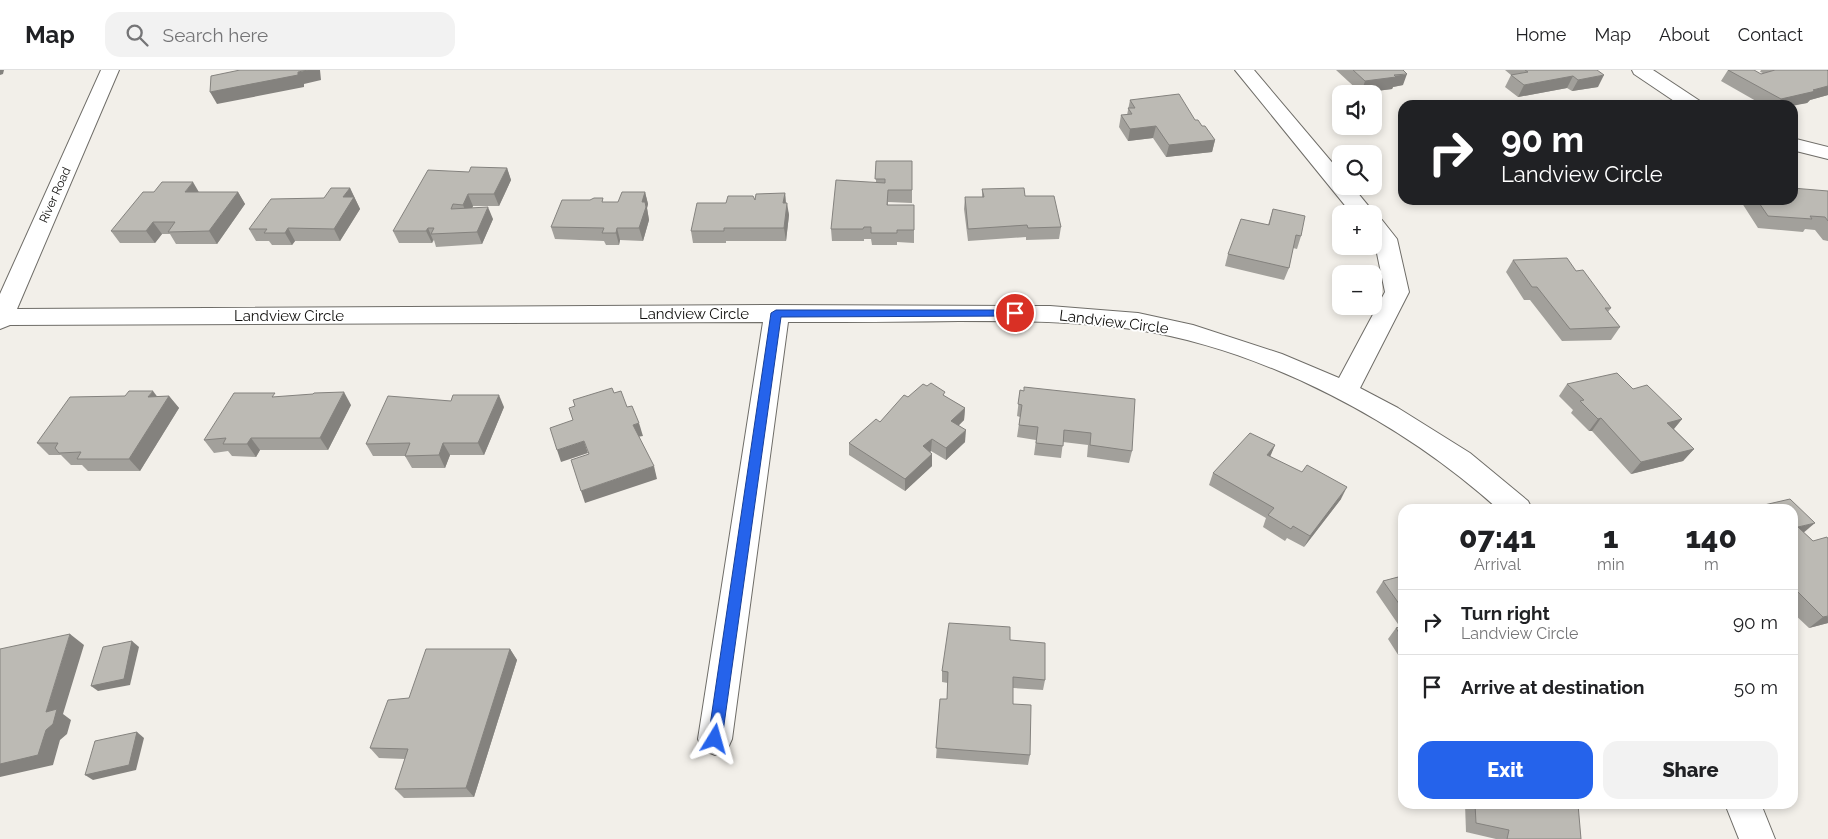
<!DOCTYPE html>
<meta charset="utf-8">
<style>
body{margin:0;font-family:Raleway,sans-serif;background:#f2f2f2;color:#202124;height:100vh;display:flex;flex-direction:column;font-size:19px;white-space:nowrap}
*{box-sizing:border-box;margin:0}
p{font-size:16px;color:#757577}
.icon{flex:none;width:28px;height:28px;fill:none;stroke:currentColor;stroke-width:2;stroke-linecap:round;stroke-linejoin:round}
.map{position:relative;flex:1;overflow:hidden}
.details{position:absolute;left:1398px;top:434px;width:400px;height:305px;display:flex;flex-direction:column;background:#fff;border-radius:15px;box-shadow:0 2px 8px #0003}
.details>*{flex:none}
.hud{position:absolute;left:1398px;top:30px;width:400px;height:105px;border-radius:15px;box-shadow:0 2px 8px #0003;background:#202124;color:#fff;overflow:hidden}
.tools{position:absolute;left:1332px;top:15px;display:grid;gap:10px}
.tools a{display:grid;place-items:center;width:50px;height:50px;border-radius:10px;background:#fff;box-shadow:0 2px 8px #0003;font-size:25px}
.pin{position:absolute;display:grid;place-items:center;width:42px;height:42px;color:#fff;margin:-21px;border:2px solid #fff;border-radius:50%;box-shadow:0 1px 5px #0007}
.me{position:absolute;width:55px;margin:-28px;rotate:8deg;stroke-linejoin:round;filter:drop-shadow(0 0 4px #0008)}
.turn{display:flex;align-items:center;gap:18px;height:105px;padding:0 20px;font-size:22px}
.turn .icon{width:65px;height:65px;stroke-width:2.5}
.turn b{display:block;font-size:35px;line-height:42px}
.eta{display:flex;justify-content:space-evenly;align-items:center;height:85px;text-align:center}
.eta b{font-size:30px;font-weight:800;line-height:35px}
.button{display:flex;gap:10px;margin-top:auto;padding:10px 20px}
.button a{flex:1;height:58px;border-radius:15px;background:#2563eb;color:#fff;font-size:20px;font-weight:800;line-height:58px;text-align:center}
.button a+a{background:#f2f2f2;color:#202124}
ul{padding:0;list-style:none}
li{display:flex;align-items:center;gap:15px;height:65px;padding:0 20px;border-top:1px solid #e0e0e0}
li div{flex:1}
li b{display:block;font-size:19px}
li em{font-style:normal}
header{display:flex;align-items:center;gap:30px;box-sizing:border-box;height:70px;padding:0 25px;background:#fff;border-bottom:1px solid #e0e0e0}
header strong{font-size:24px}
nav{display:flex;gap:28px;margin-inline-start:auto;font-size:18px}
.search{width:350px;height:45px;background:#f2f2f2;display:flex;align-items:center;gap:12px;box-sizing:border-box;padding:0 18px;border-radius:15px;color:#757577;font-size:19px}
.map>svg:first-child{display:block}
</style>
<header>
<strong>Map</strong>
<div class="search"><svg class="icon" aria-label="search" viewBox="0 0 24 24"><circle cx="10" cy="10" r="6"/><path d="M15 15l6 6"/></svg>Search here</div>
<nav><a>Home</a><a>Map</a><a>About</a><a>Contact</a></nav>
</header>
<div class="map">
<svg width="1828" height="769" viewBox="0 0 1828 769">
<rect width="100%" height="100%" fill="#f2efe9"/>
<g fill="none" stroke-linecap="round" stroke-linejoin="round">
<!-- minor casing -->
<g stroke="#6f6d68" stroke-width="2">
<g id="minor">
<path d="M 101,0 L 119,0 L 17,239 L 777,235 L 1050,236 L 1138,243 L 1193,255 L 1282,284 L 1339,308 L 1385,222 L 1374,169 L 1374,148 L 1382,150 L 1397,169 L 1409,222 L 1360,318 L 1398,338 L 1470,383 L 1528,431 L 1532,439 L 1498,439 C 1403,353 1266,280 1138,260 C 1079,251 1019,251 959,251 C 902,252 845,252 788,252 L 732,669 L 727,680 L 715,685 L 703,680 L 698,669 L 763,252 L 10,255 L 0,259 L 0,224 Z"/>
<polygon points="1235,0 1254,0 1341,103 1341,116 1352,116 1375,144 1374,146 1374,144 1352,144"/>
<polygon points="1632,0 1653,0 1700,31 1703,35 1680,35 1634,4"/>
<polygon points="1792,68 1828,77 1828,89 1792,80"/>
<polygon points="1725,734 1761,734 1775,769 1739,769"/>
</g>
</g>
<!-- minor -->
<use href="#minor" fill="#fff" fill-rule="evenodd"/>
</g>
<!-- wall -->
<g fill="#a2a09b">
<polygon points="1336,0 1403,0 1403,15 1393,17 1392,19 1361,23"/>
<polygon points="1505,0 1597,0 1598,17 1572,21 1567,18 1518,27 1505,17 1511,5"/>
<polygon points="1728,0 1761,4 1763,3 1760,2 1761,0 1827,0 1828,1 1828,25 1810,30 1807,33 1792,35 1763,35 1721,11"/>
<polygon points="1130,30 1195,50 1202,56 1215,70 1212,82 1166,87 1153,68 1128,71 1119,57 1121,45 1127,45"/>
<polygon points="876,91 912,91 912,133 888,132 888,135 914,135 914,173 897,172 897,175 872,175 871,169 864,169 864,171 832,171 831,159 876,112"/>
<polygon points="507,98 511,110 499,136 473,136 472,138 493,149 482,174 436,177 434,170 432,173 399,173 393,161 469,102"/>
<polygon points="350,118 360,139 340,171 295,171 292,175 272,175 269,171 256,171 249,159"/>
<polygon points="982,119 1025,126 1061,157 1059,169 1026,170 1026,167 968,171 964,139 965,127 982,127"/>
<polygon points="1828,121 1828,171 1823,170 1815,160 1805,159 1803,162 1758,158 1740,130 1792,130"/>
<polygon points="199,122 238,122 245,134 217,174 176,174 170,164 162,164 155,173 120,173 111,161"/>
<polygon points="645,122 648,134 647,138 649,150 643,171 620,170 619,175 606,175 604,171 555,169 551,157 604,132 618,132"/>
<polygon points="785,123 786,133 789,145 786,171 726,171 726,173 693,173 691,161 755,130"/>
<polygon points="1273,139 1301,166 1297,179 1293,178 1289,198 1284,210 1225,196 1228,184 1268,155"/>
<polygon points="1513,190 1576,201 1611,238 1608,242 1620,257 1611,270 1562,271 1530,230 1524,230 1506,202"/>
<polygon points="1567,314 1633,319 1682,349 1674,359 1694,379 1683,391 1631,404 1592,361 1589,361 1571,343 1573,340 1559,326"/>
<polygon points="927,316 965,338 964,350 959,355 965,372 946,390 931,381 930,382 932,396 905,421 849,385 849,373 880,352 908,327"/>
<polygon points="1020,320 1132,381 1129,393 1087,387 1088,375 1063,372 1061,388 1034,385 1036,370 1017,367 1020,347 1017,346"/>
<polygon points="157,326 169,326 179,338 140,401 88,401 82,395 71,395 61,385 49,385 37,373"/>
<polygon points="277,327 351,335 328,380 260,380 256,387 232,386 228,381 214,383 204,370"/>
<polygon points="504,337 484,385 450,385 445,398 412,398 405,386 373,386 366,374"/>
<polygon points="1275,375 1270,386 1341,429 1304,477 1287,468 1285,471 1263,457 1266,448 1209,415 1213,403"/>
<polygon points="1792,439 1804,463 1813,471 1828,553 1809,558 1792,542"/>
<polygon points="1402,506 1402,591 1388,569 1396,558 1400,557 1376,522 1383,511"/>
<polygon points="1010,570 1045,610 1043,620 1013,618 1013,634 1030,685 1028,695 936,688 940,629 947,629 948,613 942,612 942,601"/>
<polygon points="510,579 517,590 474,727 404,728 395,719 405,689 379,688 370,678 409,628"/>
<polygon points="1465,734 1576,734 1581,769 1496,769 1466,762"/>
</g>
<!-- shaded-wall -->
<g fill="#84827e">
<polygon points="0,0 4,0 3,4 0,5"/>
<polygon points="308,0 320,0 321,10 304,14 304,17 217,34 210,22"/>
<polygon points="1407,4 1403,15 1393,17 1392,19 1361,23 1365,11"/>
<polygon points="1604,5 1598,17 1572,21 1578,10"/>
<polygon points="1573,6 1567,18 1518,27 1524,15"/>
<polygon points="1828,16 1828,25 1810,30 1807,33 1792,36 1792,35 1777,35 1781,29"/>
<polygon points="1156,56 1153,68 1128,71 1130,59"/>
<polygon points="1215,70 1212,82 1166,87 1169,75"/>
<polygon points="507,98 511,110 499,136 494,124"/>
<polygon points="193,112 200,124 185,122"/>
<polygon points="350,118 360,139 340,171 334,159 343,127"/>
<polygon points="238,122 245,134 217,174 209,161"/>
<polygon points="645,122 648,134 647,138 649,150 643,171 639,158 642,132"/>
<polygon points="785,123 786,136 783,133"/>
<polygon points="468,124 473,136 468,147 463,135"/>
<polygon points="787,133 789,145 786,171 784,158"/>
<polygon points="488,137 493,149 482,174 477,162"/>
<polygon points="153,152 162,164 155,173 146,161"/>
<polygon points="288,158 295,171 292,175 285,163"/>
<polygon points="428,158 433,170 432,173 426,161"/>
<polygon points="617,158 620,170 619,175 616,163"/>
<polygon points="153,321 162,333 148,327"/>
<polygon points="344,322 351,335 328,380 320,368"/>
<polygon points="499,325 504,337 484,385 478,373"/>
<polygon points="169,326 179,338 140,401 129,389"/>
<polygon points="965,338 964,350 951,363 951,351"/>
<polygon points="1601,348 1592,361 1589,361 1598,349"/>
<polygon points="1682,349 1672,361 1667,353"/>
<polygon points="639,353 643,366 637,367 633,355"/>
<polygon points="966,360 965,372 946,390 946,378"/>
<polygon points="251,368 260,380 256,387 247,374"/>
<polygon points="932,369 931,381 923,389 923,376"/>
<polygon points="584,371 588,383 561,392 557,380"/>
<polygon points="443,373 450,385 445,398 439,385"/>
<polygon points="1275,375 1270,387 1267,385"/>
<polygon points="1694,379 1683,391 1631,404 1641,392"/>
<polygon points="932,384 932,396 905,421 905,409"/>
<polygon points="654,396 657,409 585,433 581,421"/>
<polygon points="1347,417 1341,429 1304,477 1310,466"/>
<polygon points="1815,453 1802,464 1798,457"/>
<polygon points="1828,546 1828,553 1809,558 1823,547"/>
<polygon points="70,564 84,575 63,644 71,650 67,664 60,670 53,695 0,707 0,694 46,660 46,642"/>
<polygon points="132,571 139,577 130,615 98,621 91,616"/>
<polygon points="510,579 517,590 474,727 466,718"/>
<polygon points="137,662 144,668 136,700 93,710 85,705"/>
</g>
<!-- building -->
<g fill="#bcbab4" stroke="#84827e">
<polygon points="240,0 308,0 298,2 298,5 210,22 211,6"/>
<polygon points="1353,0 1403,0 1407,4 1394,5 1396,7 1365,11"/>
<polygon points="1525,0 1597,0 1604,5 1578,10 1573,6 1524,15 1511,5 1528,2"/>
<polygon points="1728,0 1754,0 1761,4 1775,0 1827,0 1828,1 1828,16 1813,20 1816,21 1781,29"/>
<polygon points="1179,24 1195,50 1198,50 1202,56 1205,56 1215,70 1169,75 1156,56 1130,59 1121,45 1132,44 1128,38 1135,38 1130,30"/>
<polygon points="1631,32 1637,35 1625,35"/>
<polygon points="876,91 912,91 912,120 888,120 887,135 914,135 914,160 897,160 897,163 871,163 871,157 864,157 863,159 831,159 836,110 885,113 885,109 875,109"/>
<polygon points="471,97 507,98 494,124 468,124 463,135 453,134 451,139 488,137 477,162 431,164 434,158 428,158 426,161 393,161 428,100 469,102"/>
<polygon points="162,112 193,112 185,122 238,122 209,161 168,162 175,152 153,152 146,161 111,161 143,122 154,122"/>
<polygon points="331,118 350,118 343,127 354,127 334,159 288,158 285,163 264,163 267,159 249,159 271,129 324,128"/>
<polygon points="1024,118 1025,126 1054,126 1061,157 1028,158 1027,155 968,159 965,127 984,127 982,119"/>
<polygon points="1792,118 1828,121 1828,151 1825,147 1810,146 1812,149 1768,146 1757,130 1792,130"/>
<polygon points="622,122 645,122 642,132 645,132 646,137 639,158 617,158 616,163 602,163 604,158 551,157 562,130 590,130 594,128 603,128 602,132 618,132"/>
<polygon points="785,123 783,133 787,133 784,158 724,158 724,161 691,161 697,133 726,133 728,126 753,126 755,130 756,124"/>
<polygon points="1273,139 1305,146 1301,166 1296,165 1289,198 1228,184 1241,149 1269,155"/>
<polygon points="1567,188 1576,201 1583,200 1611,238 1605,238 1620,257 1570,259 1537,217 1532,217 1513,190"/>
<polygon points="1617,303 1633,319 1647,315 1682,349 1667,353 1694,379 1641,392 1601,348 1598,349 1580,331 1584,330 1567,314"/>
<polygon points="931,313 945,322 943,325 965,338 951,351 966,360 946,378 932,369 923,376 932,384 905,409 849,373 876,349 880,352 904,325 908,327 923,314 927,316"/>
<polygon points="1024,317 1135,329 1132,381 1090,375 1091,363 1064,360 1063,376 1036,373 1038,357 1019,355 1022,335 1018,334 1020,320 1024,321"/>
<polygon points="612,318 614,323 621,321 627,337 632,336 639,353 633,355 654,396 581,421 571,390 589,384 584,371 557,380 550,358 573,350 569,338 575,336 573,330"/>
<polygon points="129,321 153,321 148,327 169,326 129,389 77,389 81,382 59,383 55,378 58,373 37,373 70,327 125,326"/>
<polygon points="344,322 320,368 251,368 247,374 223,374 226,368 204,370 234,323 275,323 272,327 313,324 314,323"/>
<polygon points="453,325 499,325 478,373 443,373 439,385 405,386 410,373 366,374 388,326 451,331"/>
<polygon points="1250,363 1275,375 1267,385 1302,402 1307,395 1347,417 1310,466 1293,456 1291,459 1268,445 1274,438 1213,403"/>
<polygon points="1790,429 1815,453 1798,457 1813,471 1827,467 1828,469 1828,546 1823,547 1792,516 1792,439 1747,439"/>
<polygon points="1402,506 1402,538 1383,511"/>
<polygon points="949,553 1010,557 1010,570 1045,573 1045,610 1013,607 1013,634 1031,635 1030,685 936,678 940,629 947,629 948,602 942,601"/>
<polygon points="1402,556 1402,568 1396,558"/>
<polygon points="70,564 46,642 57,639 53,654 46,660 38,685 0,694 0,579"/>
<polygon points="132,571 124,609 91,616 103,577"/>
<polygon points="426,579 510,579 466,718 395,719 408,679 370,678 388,630 409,628"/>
<polygon points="137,662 129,695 85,705 95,671"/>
<polygon points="1475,734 1578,734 1581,769 1507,769 1509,760 1476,753"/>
</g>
<!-- route -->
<polygon fill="#2563eb" stroke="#184099" points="776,240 1015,240 1020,243 1015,246 781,247 722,669 720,674 715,676 710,674 708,669 771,243"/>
<g text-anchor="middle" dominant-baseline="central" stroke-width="4" stroke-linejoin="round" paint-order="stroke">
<!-- far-street labels -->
<g font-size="12" fill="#0f0e0c" stroke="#fff">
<text transform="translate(55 125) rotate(-66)">River Road</text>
</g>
<!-- street labels -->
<g font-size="15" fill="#0f0e0c" stroke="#fff">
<text x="694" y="244">Landview Circle</text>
<text x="289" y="246">Landview Circle</text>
<text transform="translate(1114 252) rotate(7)">Landview Circle</text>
</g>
</g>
</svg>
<div class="tools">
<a><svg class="icon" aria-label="sound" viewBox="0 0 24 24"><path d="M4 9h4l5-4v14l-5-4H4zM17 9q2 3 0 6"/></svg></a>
<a><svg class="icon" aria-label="search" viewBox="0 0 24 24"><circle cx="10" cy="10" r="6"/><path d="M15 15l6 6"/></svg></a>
<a>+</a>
<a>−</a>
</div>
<div class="pin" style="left:1015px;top:243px;background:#d93025"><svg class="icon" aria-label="arrive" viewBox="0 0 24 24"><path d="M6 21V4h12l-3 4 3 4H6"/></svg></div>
<svg class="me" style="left:715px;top:669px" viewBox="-20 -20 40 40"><path d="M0-17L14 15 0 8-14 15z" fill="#2563eb" stroke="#fff" stroke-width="4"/></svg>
<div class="hud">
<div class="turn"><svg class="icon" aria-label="right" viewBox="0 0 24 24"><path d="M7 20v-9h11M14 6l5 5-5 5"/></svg><div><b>90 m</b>Landview Circle</div></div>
</div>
<section class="details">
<div class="eta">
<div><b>07:41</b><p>Arrival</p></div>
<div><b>1</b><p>min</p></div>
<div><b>140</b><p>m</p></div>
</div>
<ul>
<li><svg class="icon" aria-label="right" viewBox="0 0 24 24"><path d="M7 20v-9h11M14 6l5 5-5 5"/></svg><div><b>Turn right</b><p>Landview Circle</p></div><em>90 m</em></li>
<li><svg class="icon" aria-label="arrive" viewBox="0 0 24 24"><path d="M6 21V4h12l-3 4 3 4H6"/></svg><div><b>Arrive at destination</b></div><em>50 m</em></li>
</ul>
<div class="button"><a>Exit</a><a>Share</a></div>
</section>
</div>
